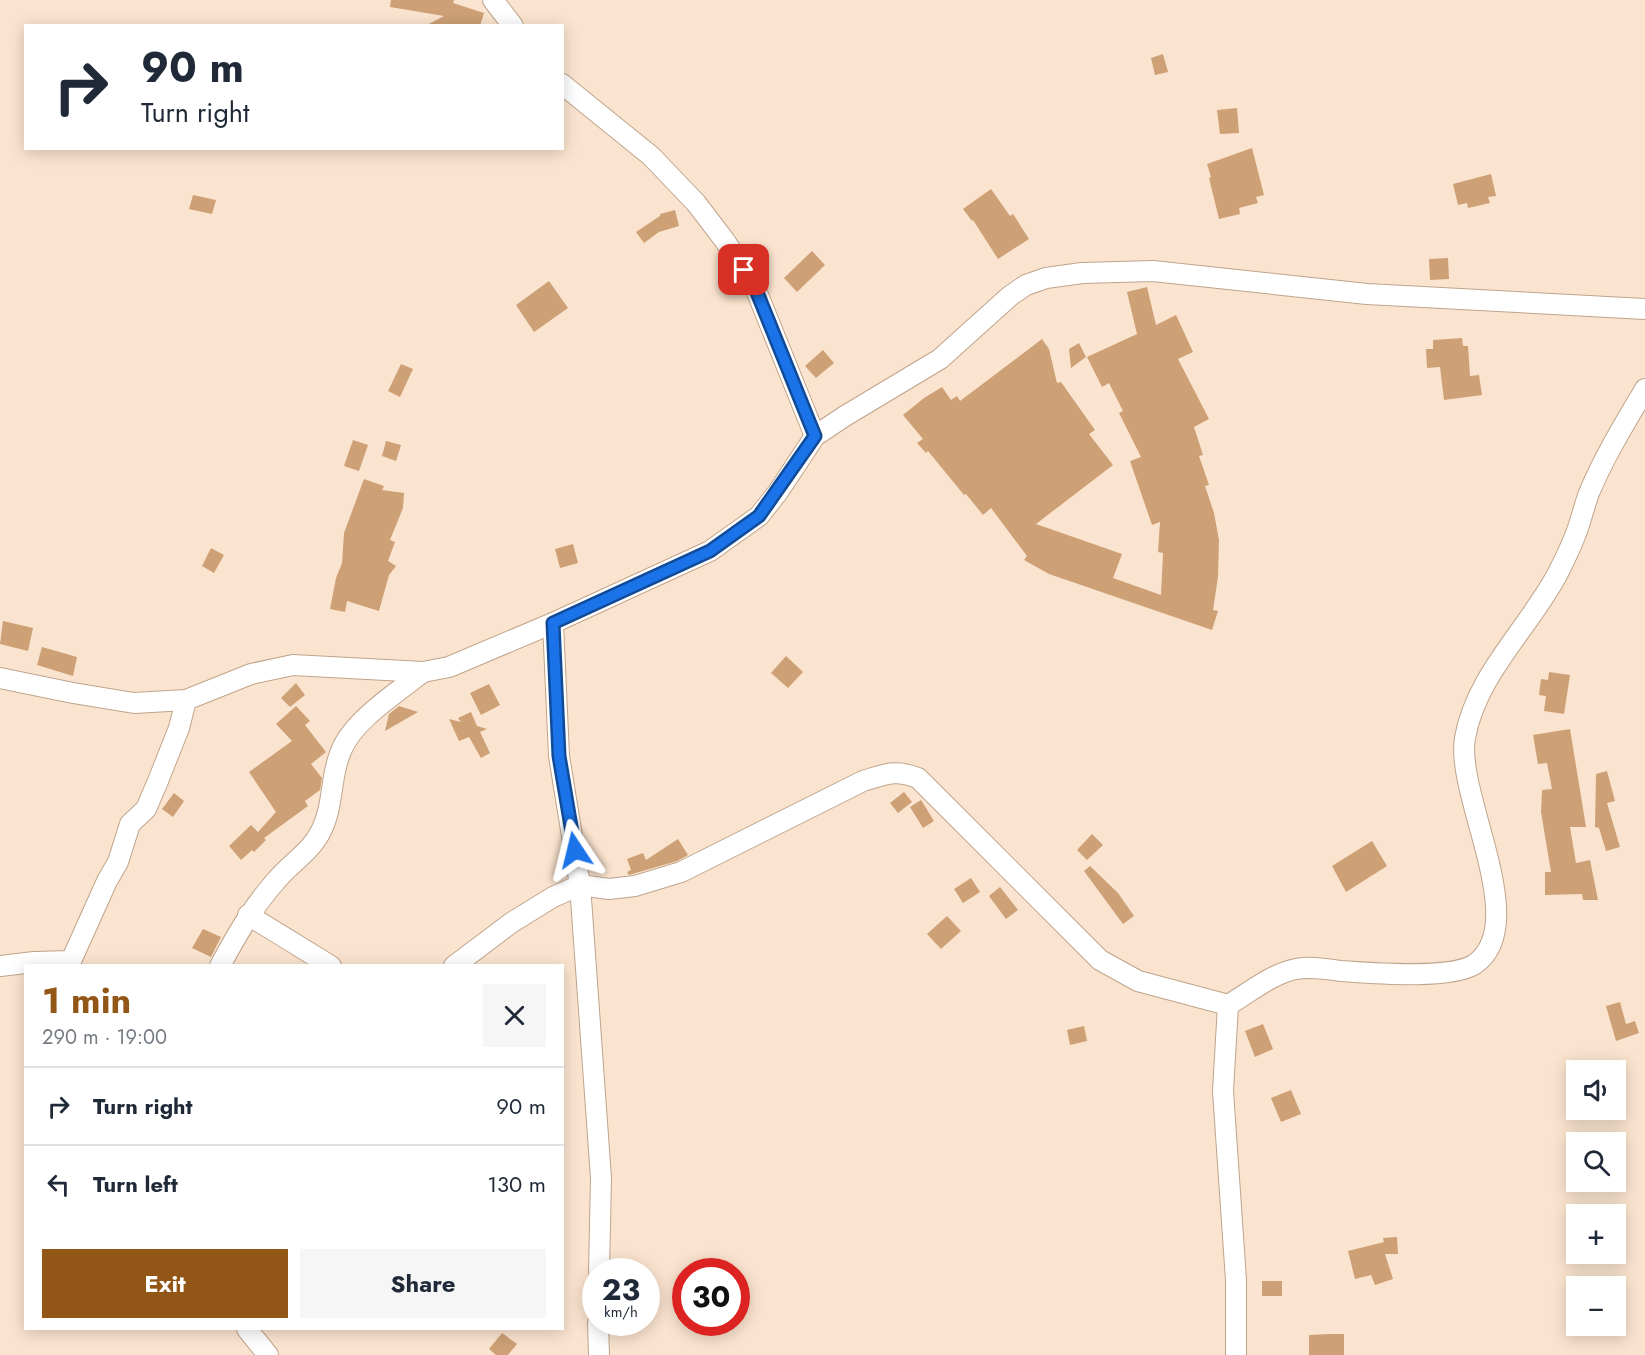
<!DOCTYPE html>
<meta charset="utf-8">
<style>
body{margin:0;font-family:Jost,sans-serif;background:#f6f6f7;color:#1f2937;height:100vh;display:flex;flex-direction:column;font-size:22px;white-space:nowrap}
*{box-sizing:border-box;margin:0}
p{font-size:20px;color:#747a83}
.icon{flex:none;width:33px;height:33px;fill:none;stroke:currentColor;stroke-width:2;stroke-linecap:round;stroke-linejoin:round}
.map{position:relative;flex:1;overflow:hidden}
.details{position:absolute;left:24px;top:964px;width:540px;height:366px;display:flex;flex-direction:column;background:#fff;border-radius:0px;box-shadow:0 3px 15px #0003}
.details>*{flex:none}
.hud{position:absolute;left:24px;top:24px;width:540px;height:126px;border-radius:0px;box-shadow:0 3px 15px #0003;background:#fff;color:#1f2937;overflow:hidden}
.tools{position:absolute;left:1566px;top:1060px;display:grid;gap:12px}
.tools a{display:grid;place-items:center;width:60px;height:60px;border-radius:0px;background:#fff;box-shadow:0 3px 15px #0003;font-size:30px}
.speed{position:absolute;left:582px;top:1258px;display:flex;gap:12px;font-size:30px;font-weight:700;text-align:center}
.speed>*{display:grid;place-content:center;width:78px;height:78px;border-radius:50%;background:#fff;box-shadow:0 3px 15px #0003;line-height:1}
.speed small{font-size:15px;font-weight:400}
.speed .limit{border:9px solid #d22;background:#fff;color:#111}
.pin{position:absolute;display:grid;place-items:center;width:51px;height:51px;color:#fff;margin:-26px;border-radius:12px;box-shadow:0 3px 9px #0006}
.me{position:absolute;width:66px;margin:-33px;rotate:350deg;stroke-linejoin:round;filter:drop-shadow(0 0 4px #0008)}
.turn{display:flex;align-items:center;gap:21px;height:126px;padding:0 18px;font-size:27px}
.turn .icon{width:78px;height:78px;stroke-width:2.5}
.turn b{display:block;font-size:42px;line-height:51px}
.round{display:grid;place-items:center;flex:none;width:63px;height:63px;border-radius:0px;background:#f6f6f7}
.head{display:flex;align-items:center;justify-content:space-between;height:102px;padding:0 18px}
h1{font-size:36px;font-weight:700;line-height:45px;color:#925616}
.action{display:flex;gap:12px;margin-top:auto;padding:12px 18px}
.action a{flex:1;height:69px;border-radius:0px;background:#925616;color:#fff;font-size:24px;font-weight:700;line-height:69px;text-align:center}
.action a+a{background:#f6f6f7;color:#1f2937}
ul{padding:0;list-style:none}
li{display:flex;align-items:center;gap:18px;height:78px;padding:0 18px;border-top:2px solid #e0e1e3}
li div{flex:1}
li b{display:block;font-size:22px}
li em{font-style:normal}
.map>svg:first-child{display:block}
</style>
<div class="map">
<svg width="1645" height="1355" viewBox="0 0 1645 1355">
<rect width="100%" height="100%" fill="#fbe4cf"/>
<!-- building -->
<g fill="#cda075">
<polygon points="391,0 454,0 453,3 484,13 480,26 425,26 444,16 390,7"/>
<polygon points="1163,54 1168,72 1155,75 1151,58"/>
<polygon points="1237,108 1239,133 1220,134 1217,110"/>
<polygon points="1252,148 1264,195 1256,197 1258,203 1239,208 1240,214 1219,219 1209,178 1211,177 1207,164"/>
<polygon points="1491,174 1496,196 1488,197 1490,203 1468,208 1467,203 1458,205 1453,184"/>
<polygon points="991,189 1010,216 1013,214 1029,239 998,259 973,220 972,221 963,209"/>
<polygon points="193,195 216,200 212,214 189,209"/>
<polygon points="675,210 679,226 659,232 644,243 636,232 660,216 660,214"/>
<polygon points="812,251 825,265 797,292 784,278"/>
<polygon points="1448,258 1449,279 1430,280 1429,259"/>
<polygon points="549,281 568,308 534,332 516,305"/>
<polygon points="1147,287 1156,325 1176,315 1193,352 1178,359 1209,419 1194,427 1203,455 1199,456 1209,485 1205,486 1214,513 1219,540 1218,577 1213,610 1218,611 1212,630 1049,574 1024,560 1027,556 991,508 983,515 966,494 964,495 928,451 926,453 917,443 923,439 903,415 924,398 942,387 951,400 957,396 960,401 1042,339 1049,349 1057,383 1061,382 1095,430 1089,434 1113,465 1036,524 1122,554 1113,578 1161,595 1163,553 1158,552 1160,522 1152,525 1130,461 1141,457 1119,413 1123,411 1109,383 1102,387 1087,357 1137,334 1127,292"/>
<polygon points="1462,338 1463,346 1468,346 1470,376 1479,375 1482,395 1444,400 1440,367 1427,368 1426,349 1433,349 1433,340"/>
<polygon points="1079,343 1086,357 1071,368 1069,349"/>
<polygon points="823,350 834,363 816,378 805,366"/>
<polygon points="401,364 413,369 400,397 388,391"/>
<polygon points="353,440 368,445 359,471 344,466"/>
<polygon points="386,441 401,445 396,461 382,456"/>
<polygon points="364,479 384,486 382,490 404,493 403,508 390,540 395,542 388,561 396,566 389,575 379,611 347,601 345,612 330,609 336,578 342,563 344,533"/>
<polygon points="573,544 578,563 560,568 555,549"/>
<polygon points="211,548 224,555 214,573 202,566"/>
<polygon points="3,621 33,628 28,651 0,644"/>
<polygon points="42,647 77,657 73,676 37,665"/>
<polygon points="786,656 803,672 788,688 771,673"/>
<polygon points="1549,672 1570,675 1564,714 1544,711 1546,696 1539,695 1541,679 1548,680"/>
<polygon points="296,683 305,695 290,707 281,698"/>
<polygon points="489,684 500,705 481,715 470,693"/>
<polygon points="296,706 310,721 305,725 326,752 311,764 322,778 320,790 305,801 308,806 264,838 266,840 254,852 252,850 241,860 229,846 251,825 258,832 276,812 249,772 292,741 276,724"/>
<polygon points="399,706 418,712 385,731 389,714"/>
<polygon points="471,712 477,726 487,729 480,732 490,753 481,758 469,737 459,741 449,719 461,722 458,718"/>
<polygon points="1570,729 1586,827 1570,827 1576,863 1590,860 1598,900 1583,900 1582,894 1545,895 1545,872 1551,872 1541,812 1542,790 1552,789 1547,763 1538,764 1533,735"/>
<polygon points="1607,771 1615,801 1607,803 1620,847 1606,851 1599,828 1595,827 1596,774"/>
<polygon points="904,792 912,802 898,813 890,803"/>
<polygon points="174,793 184,801 173,817 162,809"/>
<polygon points="921,800 934,821 923,828 910,807"/>
<polygon points="1092,834 1103,845 1087,860 1077,850"/>
<polygon points="678,839 688,855 677,861 629,875 627,872 631,870 627,859 643,853 646,860"/>
<polygon points="1372,841 1387,866 1346,892 1332,866"/>
<polygon points="1090,866 1118,893 1134,916 1123,924 1084,871"/>
<polygon points="971,878 980,892 963,903 954,889"/>
<polygon points="1000,887 1018,910 1006,919 989,896"/>
<polygon points="947,916 961,931 941,949 927,934"/>
<polygon points="203,929 221,937 211,957 192,948"/>
<polygon points="1620,1002 1626,1024 1635,1021 1639,1033 1616,1041 1606,1006"/>
<polygon points="1263,1024 1273,1049 1255,1057 1245,1031"/>
<polygon points="1084,1026 1087,1041 1070,1045 1067,1030"/>
<polygon points="1291,1090 1301,1114 1281,1122 1271,1098"/>
<polygon points="1397,1237 1398,1254 1385,1254 1393,1279 1375,1285 1371,1275 1355,1279 1348,1251 1384,1242 1383,1238"/>
<rect x="1262" y="1281" width="20" height="15"/>
<polygon points="502,1333 517,1344 508,1355 496,1355 489,1349"/>
<polygon points="1329,1334 1344,1334 1344,1355 1309,1355 1309,1335"/>
</g>
<g fill="none" stroke-linecap="round" stroke-linejoin="round">
<!-- minor casing -->
<g stroke="#bfa48b" stroke-width="22">
<g id="minor">
<polyline points="493,0 513,26"/>
<polyline points="562,84 651,156 696,203 725,241 754,285 815,436"/>
<polyline points="553,623 559,756 580,885 601,1178 599,1272"/>
<polyline points="0,678 73,693 134,703 186,700 251,674 293,665 423,672 449,667 553,623 710,551 759,516 778,492 815,436 845,416 940,359 1010,296 1026,285 1046,278 1082,273 1153,271 1367,294 1645,309"/>
<polyline points="248,915 331,966"/>
<polyline points="0,966 34,962 71,961 107,881 118,862 130,824 146,809 158,781 179,728 186,700"/>
<path d="M 220,966 C 236,936 252,908 275,882 C 289,864 311,852 321,831 C 334,806 330,776 341,751 C 353,720 398,692 423,672"/>
<path d="M 454,966 L 511,923 L 553,897 L 580,885 L 609,889 L 635,886 L 681,872 L 863,781 C 886,774 895,769 918,778 L 1100,960 L 1138,981 L 1228,1005 C 1249,993 1271,974 1296,969 C 1311,966 1325,969 1341,971 C 1371,973 1451,980 1475,964 C 1532,924 1455,795 1465,738 C 1476,675 1529,628 1558,573 C 1565,559 1573,543 1578,528 C 1582,516 1585,504 1589,493 C 1604,457 1625,423 1645,389"/>
<polyline points="1228,1005 1223,1091 1236,1280 1236,1355"/>
<polyline points="598,1323 599,1355"/>
<polyline points="247,1329 268,1355"/>
</g>
</g>
<!-- minor -->
<use href="#minor" stroke="#fff" stroke-width="20"/>
</g>
<g fill="none" stroke-linecap="round" stroke-linejoin="round">
<!-- route casing -->
<g stroke="#114b97" stroke-width="15">
<polyline id="route" points="575,850 559,756 553,623 710,551 759,516 815,436 754,285 744,270"/>
</g>
<!-- route -->
<use href="#route" stroke="#1a73e8" stroke-width="10"/>
</g>
</svg>
<div class="tools">
<a><svg class="icon" aria-label="sound" viewBox="0 0 24 24"><path d="M4 9h4l5-4v14l-5-4H4zM17 9q2 3 0 6"/></svg></a>
<a><svg class="icon" aria-label="search" viewBox="0 0 24 24"><circle cx="10" cy="10" r="6"/><path d="M15 15l6 6"/></svg></a>
<a>+</a>
<a>−</a>
</div>
<div class="speed"><div>23<small>km/h</small></div><div class="limit">30</div></div>
<div class="pin" style="left:744px;top:270px;background:#d93025"><svg class="icon" aria-label="arrive" viewBox="0 0 24 24"><path d="M6 21V4h12l-3 4 3 4H6"/></svg></div>
<svg class="me" style="left:575px;top:850px" viewBox="-20 -20 40 40"><path d="M0-17L14 15 0 8-14 15z" fill="#1a73e8" stroke="#fff" stroke-width="4"/></svg>
<div class="hud">
<div class="turn"><svg class="icon" aria-label="right" viewBox="0 0 24 24"><path d="M7 20v-9h11M14 6l5 5-5 5"/></svg><div><b>90 m</b>Turn right</div></div>
</div>
<section class="details">
<div class="head"><div><h1>1 min</h1><p>290 m · 19:00</p></div><a class="round"><svg class="icon" aria-label="close" viewBox="0 0 24 24"><path d="M6 6l12 12M18 6L6 18"/></svg></a></div>
<ul>
<li><svg class="icon" aria-label="right" viewBox="0 0 24 24"><path d="M7 20v-9h11M14 6l5 5-5 5"/></svg><div><b>Turn right</b></div><em>90 m</em></li>
<li><svg class="icon" aria-label="left" viewBox="0 0 24 24"><path d="M17 20v-9H6M10 6l-5 5 5 5"/></svg><div><b>Turn left</b></div><em>130 m</em></li>
</ul>
<div class="action"><a>Exit</a><a>Share</a></div>
</section>
</div>
